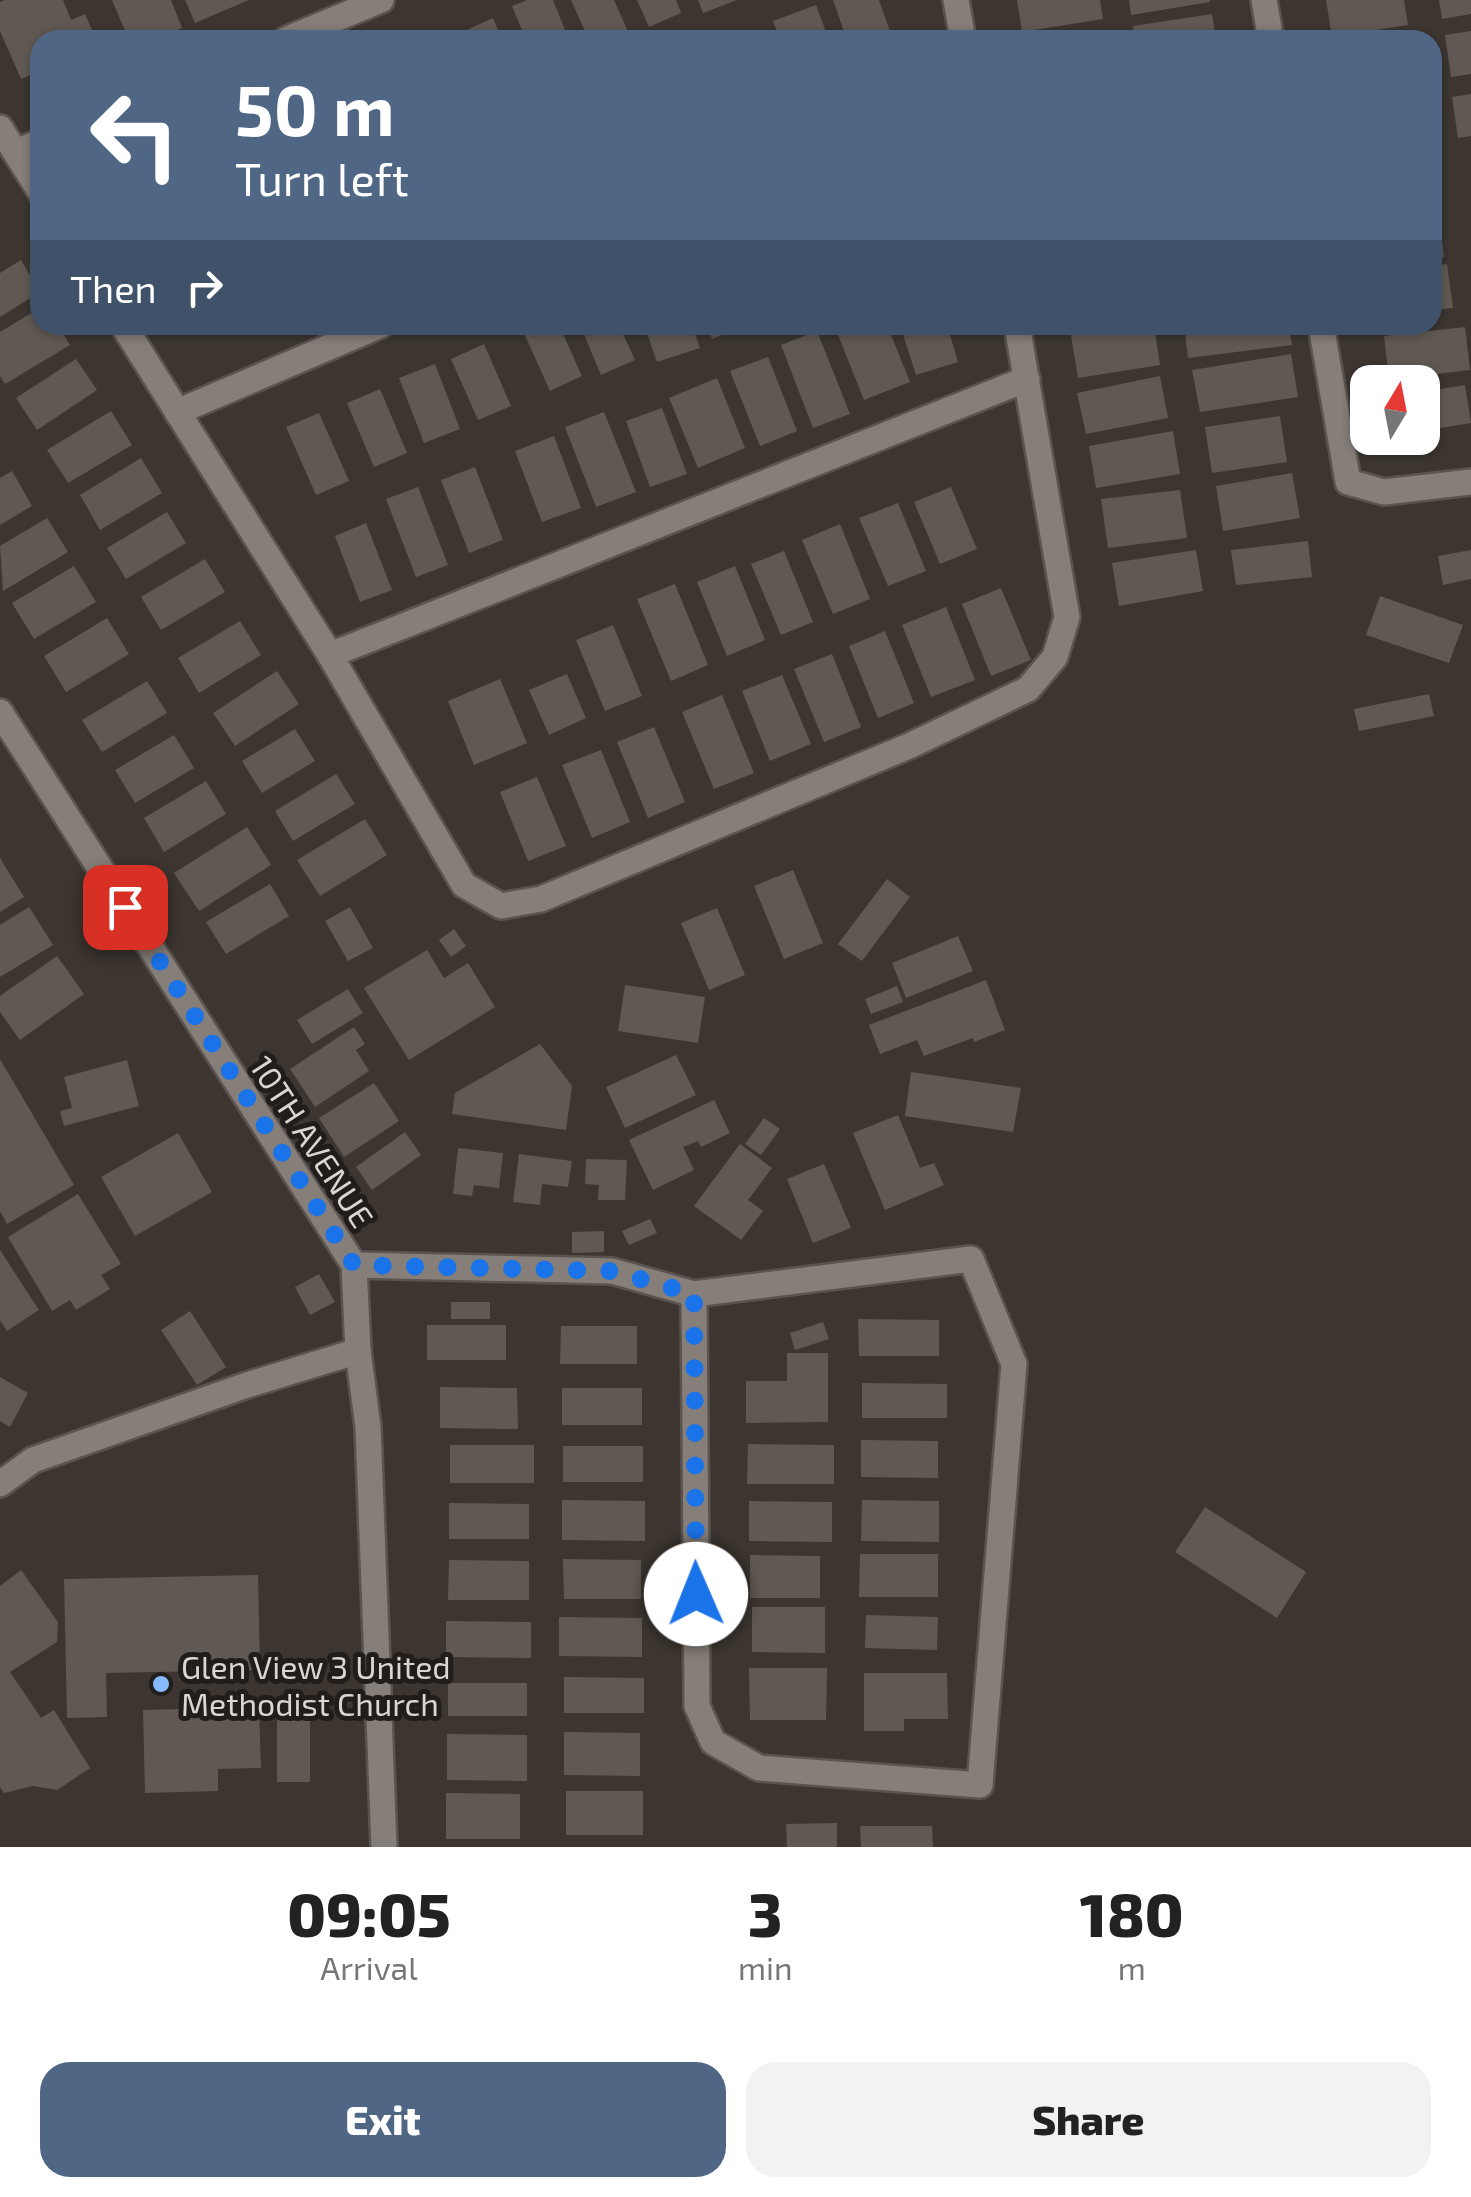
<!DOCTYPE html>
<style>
body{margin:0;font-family:"Exo 2",sans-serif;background:#f2f2f2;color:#222;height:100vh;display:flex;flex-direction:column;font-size:38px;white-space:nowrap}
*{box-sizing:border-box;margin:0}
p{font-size:32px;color:#767676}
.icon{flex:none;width:55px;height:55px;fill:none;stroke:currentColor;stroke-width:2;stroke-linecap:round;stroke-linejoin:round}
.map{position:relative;height:1847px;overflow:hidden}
.side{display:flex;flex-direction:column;background:#fff;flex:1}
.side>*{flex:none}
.hud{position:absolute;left:30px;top:30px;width:1412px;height:305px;border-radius:30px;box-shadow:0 2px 8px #0004;background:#4f6784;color:#fff;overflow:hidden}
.needle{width:65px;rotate:10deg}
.controls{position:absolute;left:1350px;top:365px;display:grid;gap:20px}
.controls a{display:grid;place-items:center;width:90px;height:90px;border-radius:20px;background:#fff;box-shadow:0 2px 8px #0004;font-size:50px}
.pin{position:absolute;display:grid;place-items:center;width:85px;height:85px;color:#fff;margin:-42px;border-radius:20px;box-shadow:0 5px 15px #0006}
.me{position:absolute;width:110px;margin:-55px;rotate:359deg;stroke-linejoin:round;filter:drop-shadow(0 0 8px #0008)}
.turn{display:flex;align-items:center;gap:35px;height:210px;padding:0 40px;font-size:45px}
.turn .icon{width:130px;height:130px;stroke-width:2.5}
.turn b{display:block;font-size:70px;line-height:85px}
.then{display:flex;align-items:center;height:95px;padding:0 40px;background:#0003;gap:20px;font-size:38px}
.eta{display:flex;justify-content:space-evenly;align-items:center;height:170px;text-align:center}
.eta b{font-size:60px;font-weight:800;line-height:70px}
.action{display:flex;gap:20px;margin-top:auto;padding:20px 40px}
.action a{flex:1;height:115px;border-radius:30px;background:#4f6784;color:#fff;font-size:40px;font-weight:800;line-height:115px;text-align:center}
.action a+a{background:#f2f2f2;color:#222}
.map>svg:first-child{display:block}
</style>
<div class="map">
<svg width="1471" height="1847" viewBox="0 0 1471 1847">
<rect width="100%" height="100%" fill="#3c3530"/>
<!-- building -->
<g fill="#605953">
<polygon points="5,0 63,0 71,20 85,14 96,40 40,40 40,84 35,73 21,79 0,31 0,2"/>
<polygon points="112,0 171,0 182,28 153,40 129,40"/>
<polygon points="185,0 249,0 195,23"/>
<polygon points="527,0 553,0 569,40 526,40 512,6"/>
<polygon points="571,0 614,0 630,36 621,40 589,40"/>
<polygon points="637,0 676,0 681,13 649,27"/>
<polygon points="698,0 737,0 703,13"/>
<polygon points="833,0 879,0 893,40 847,40"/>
<polygon points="1017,0 1100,0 1103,19 1022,32"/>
<polygon points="1129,0 1210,0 1210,2 1131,15"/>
<polygon points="1326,0 1404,0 1408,25 1332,37"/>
<polygon points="1439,0 1471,0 1471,14 1442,19"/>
<polygon points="816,5 829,40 780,40 773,21"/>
<polygon points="1212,14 1216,40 1135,40 1133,26"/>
<polygon points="493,18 502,40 463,40 460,33"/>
<polygon points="1471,31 1471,74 1451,77 1445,35"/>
<polygon points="1471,94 1471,136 1458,138 1452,97"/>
<polygon points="1439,214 1444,257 1432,258 1432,215"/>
<polygon points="21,260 40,292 0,317 0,273"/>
<polygon points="1447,264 1453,308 1432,310 1432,266"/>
<polygon points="40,308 40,325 58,325 70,345 5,384 0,376 0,332"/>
<polygon points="537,325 559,325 582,376 550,391 523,331"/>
<polygon points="580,325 619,325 635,360 601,375"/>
<polygon points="644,325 692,325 700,348 657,362"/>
<polygon points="707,325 747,325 712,339"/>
<polygon points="834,325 887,325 910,382 864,400"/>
<polygon points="900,325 947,325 958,362 916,375"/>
<polygon points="1141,325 1154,325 1160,365 1078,378 1071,335"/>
<polygon points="1184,325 1289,325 1292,345 1188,358"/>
<polygon points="1465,327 1470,370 1389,380 1384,336"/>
<polygon points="817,331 850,414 813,428 781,345"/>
<polygon points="484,344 511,406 478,420 451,359"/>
<polygon points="1291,354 1298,397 1200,412 1192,370"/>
<polygon points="768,357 797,431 760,446 730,371"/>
<polygon points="76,359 97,390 37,430 16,398"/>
<polygon points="435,364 460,429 424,443 399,378"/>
<polygon points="1160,376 1168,418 1086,434 1077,393"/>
<polygon points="717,378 745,448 698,468 669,398"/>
<polygon points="1465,385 1471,423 1422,431 1422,392"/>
<polygon points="380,389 407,453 374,467 347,403"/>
<polygon points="662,408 687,474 650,487 626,421"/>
<polygon points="111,411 132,445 68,483 47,450"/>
<polygon points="604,412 636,492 596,507 565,427"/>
<polygon points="319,413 349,481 316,495 286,427"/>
<polygon points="1280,416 1287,462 1212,473 1205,427"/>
<polygon points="1173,431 1180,474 1096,488 1089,446"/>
<polygon points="554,436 581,508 542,522 515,451"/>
<polygon points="141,458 162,493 100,530 80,495"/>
<polygon points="475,467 503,540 469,553 441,480"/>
<polygon points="12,471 32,506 0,525 0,478"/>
<polygon points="1292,473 1300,518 1223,531 1216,486"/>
<polygon points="418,487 448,565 416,577 386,499"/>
<polygon points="951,487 977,549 940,564 914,502"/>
<polygon points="1180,490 1187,538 1108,548 1101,499"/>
<polygon points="898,503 926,571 888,586 859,518"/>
<polygon points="167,512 186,543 126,579 107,548"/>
<polygon points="47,518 68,552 3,591 0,546"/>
<polygon points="366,523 392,590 360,602 335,536"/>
<polygon points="840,524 870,599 833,614 802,540"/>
<polygon points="1308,541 1312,577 1236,585 1231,550"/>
<polygon points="1196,550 1203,591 1119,606 1112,563"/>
<polygon points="1471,550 1471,579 1443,585 1438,556"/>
<polygon points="784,551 813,622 781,635 751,564"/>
<polygon points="205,559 225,592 161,630 141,597"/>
<polygon points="74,566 96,602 34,639 12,603"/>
<polygon points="735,566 765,640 727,656 697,582"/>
<polygon points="675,584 708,665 671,681 637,599"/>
<polygon points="1001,588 1031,660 991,676 962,604"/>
<polygon points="1380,596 1463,625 1449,663 1366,635"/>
<polygon points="946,607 975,680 931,697 902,625"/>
<polygon points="107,618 129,654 66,692 44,656"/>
<polygon points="240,621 261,655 199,693 178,658"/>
<polygon points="613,625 642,696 605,711 576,640"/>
<polygon points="885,631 914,703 878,718 849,646"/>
<polygon points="832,654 861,727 824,742 794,669"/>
<polygon points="277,671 299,704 235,746 213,713"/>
<polygon points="567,674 586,718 549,735 529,690"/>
<polygon points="782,675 811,744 770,761 742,691"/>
<polygon points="500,679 527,743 474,765 448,701"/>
<polygon points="147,681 167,713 102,752 82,720"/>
<polygon points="1429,694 1434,716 1359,731 1354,709"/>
<polygon points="722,695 754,773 714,789 682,712"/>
<polygon points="654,727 685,802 648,818 617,742"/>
<polygon points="295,729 315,761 262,793 242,761"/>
<polygon points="174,735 194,768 135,803 115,770"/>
<polygon points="601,750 630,822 592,838 562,765"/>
<polygon points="336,774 355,804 293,841 275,811"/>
<polygon points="537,777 566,846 528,861 500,792"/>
<polygon points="206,781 226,814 164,852 144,818"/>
<polygon points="365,819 387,855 320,896 297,860"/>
<polygon points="247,827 271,865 199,911 174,873"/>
<polygon points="0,858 24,897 0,912"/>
<polygon points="793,870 823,943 784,959 754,886"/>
<polygon points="887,879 910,897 862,961 838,944"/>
<polygon points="270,884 289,916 226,954 206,922"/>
<polygon points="29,907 53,945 0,977 0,925"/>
<polygon points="350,907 373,948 348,961 325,921"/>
<polygon points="717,908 745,975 709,990 681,923"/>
<polygon points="454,929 466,946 451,957 439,940"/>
<polygon points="958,936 973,971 906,998 892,963"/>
<polygon points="427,950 444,978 468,963 495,1007 409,1060 364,988"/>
<polygon points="57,956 84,994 20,1040 0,1012 0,996"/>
<polygon points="986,980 1005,1030 974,1042 973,1038 924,1056 917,1040 880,1054 869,1025"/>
<polygon points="625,985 705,997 698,1043 618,1031"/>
<polygon points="897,986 903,1002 871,1014 865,999"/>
<polygon points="348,989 363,1013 312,1044 297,1020"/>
<polygon points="354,1027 365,1044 356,1050 369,1071 315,1107 290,1069"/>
<polygon points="540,1044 572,1086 566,1130 452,1114 455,1093"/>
<polygon points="676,1055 696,1095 625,1128 606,1087"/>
<polygon points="0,1059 74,1185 7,1224 0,1211"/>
<polygon points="127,1060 139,1106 64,1126 60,1111 72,1108 64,1077"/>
<polygon points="911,1072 1021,1088 1013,1132 905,1116"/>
<polygon points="374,1083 399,1121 344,1157 319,1118"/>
<polygon points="714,1100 730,1133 701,1147 698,1141 683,1147 694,1170 653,1190 629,1140"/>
<polygon points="898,1115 920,1168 934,1163 944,1185 885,1210 853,1133"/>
<polygon points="764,1118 780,1129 761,1155 745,1144"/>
<polygon points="405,1132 421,1155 372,1190 356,1167"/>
<polygon points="178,1133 212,1192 135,1236 101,1177"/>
<polygon points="740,1144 772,1168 748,1200 763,1211 741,1240 694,1206"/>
<polygon points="458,1148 503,1153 499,1188 474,1185 472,1196 453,1194"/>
<polygon points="519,1154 572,1161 568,1187 542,1184 540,1205 513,1202"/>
<polygon points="586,1159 627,1160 625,1200 598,1200 599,1185 585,1184"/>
<polygon points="824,1164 851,1228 813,1243 787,1179"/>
<polygon points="78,1194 121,1264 101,1275 110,1289 76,1310 70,1300 52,1311 8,1237"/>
<polygon points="650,1219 657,1233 629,1245 622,1231"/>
<polygon points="604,1231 604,1252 572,1253 572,1232"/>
<polygon points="0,1250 39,1310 7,1331 0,1320"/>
<polygon points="319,1274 335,1302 310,1315 295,1287"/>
<rect x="451" y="1302" width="39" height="17"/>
<polygon points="190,1311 226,1367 197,1385 161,1330"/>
<polygon points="858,1319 939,1320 939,1356 859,1356"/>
<polygon points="823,1322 829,1339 795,1350 790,1333"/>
<rect x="427" y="1325" width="79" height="35"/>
<polygon points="561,1326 637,1326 637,1364 560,1364"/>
<polygon points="787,1353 828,1353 828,1422 746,1423 746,1381 787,1381"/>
<polygon points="0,1377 28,1393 10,1427 0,1421"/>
<polygon points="862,1383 947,1384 947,1418 862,1418"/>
<polygon points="440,1387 517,1388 518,1429 440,1428"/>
<rect x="562" y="1388" width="80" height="37"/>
<polygon points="861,1440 938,1441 938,1478 861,1477"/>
<polygon points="748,1444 834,1445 834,1484 747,1484"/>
<rect x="450" y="1445" width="84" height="38"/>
<rect x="563" y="1446" width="80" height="36"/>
<polygon points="562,1500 645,1501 645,1541 562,1540"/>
<polygon points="862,1500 939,1501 939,1542 861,1541"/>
<polygon points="749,1501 832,1502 832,1542 749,1541"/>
<polygon points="449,1503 529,1504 529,1539 449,1539"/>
<polygon points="1205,1507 1306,1572 1277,1618 1175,1552"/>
<polygon points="860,1554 938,1554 938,1597 859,1597"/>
<polygon points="750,1555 820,1556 820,1598 750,1598"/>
<polygon points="563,1559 641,1560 641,1599 564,1599"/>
<polygon points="449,1560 529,1561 529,1600 448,1600"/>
<polygon points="21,1570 58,1622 57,1642 10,1672 41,1718 54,1710 90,1768 57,1790 33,1786 4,1793 0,1787 0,1586"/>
<polygon points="258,1575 260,1670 106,1673 107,1717 67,1718 64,1579"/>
<polygon points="752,1607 825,1607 825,1653 752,1652"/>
<polygon points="866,1615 938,1617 937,1650 865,1648"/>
<polygon points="559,1617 642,1618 642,1657 559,1656"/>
<polygon points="446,1621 531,1622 531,1658 446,1657"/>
<polygon points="749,1668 827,1668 826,1720 750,1720"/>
<polygon points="864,1673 947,1673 948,1719 904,1719 904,1731 864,1731"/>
<polygon points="564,1677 644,1678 644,1713 564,1713"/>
<rect x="448" y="1683" width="79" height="33"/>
<polygon points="259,1707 261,1768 218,1769 218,1791 145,1793 143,1710"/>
<rect x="277" y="1708" width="33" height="74"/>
<polygon points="564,1732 640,1733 640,1776 564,1775"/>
<polygon points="447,1734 527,1735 527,1781 447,1780"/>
<rect x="566" y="1791" width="77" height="44"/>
<polygon points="446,1793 520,1794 520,1839 446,1839"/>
<polygon points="837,1823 837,1847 787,1847 786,1824"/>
<polygon points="860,1826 932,1826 933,1847 861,1847"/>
</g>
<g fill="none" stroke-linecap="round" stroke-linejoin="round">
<!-- minor casing -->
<g stroke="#5a5450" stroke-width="30">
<g id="minor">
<polyline points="956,0 963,40"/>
<polyline points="1264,0 1271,40"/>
<polyline points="285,40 381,0"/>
<polyline points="0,128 40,191"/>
<polyline points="16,152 40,142"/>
<polyline points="123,325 330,655 464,885 501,906 541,899 909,746 1028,689 1055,657 1067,617 1017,325"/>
<polyline points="1321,325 1348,482 1384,492 1471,482"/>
<polyline points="177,412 381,325"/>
<polyline points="330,655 1027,379"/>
<polyline points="0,712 354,1265 358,1351 368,1427 384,1847"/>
<polygon points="971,1259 1014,1364 980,1785 759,1768 713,1742 697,1706 694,1294"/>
<polyline points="354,1265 612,1271 694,1294"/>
<polyline points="0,1484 33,1460 247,1385 358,1351"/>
</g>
</g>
<!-- minor -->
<use href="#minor" stroke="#867e78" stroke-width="25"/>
</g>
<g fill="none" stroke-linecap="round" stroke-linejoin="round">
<!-- route -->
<polyline stroke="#1a73e8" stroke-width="18" stroke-dasharray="0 32.4" points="125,907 354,1265 612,1271 694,1294 696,1594"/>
</g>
<!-- markers -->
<circle fill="#85bbfb" stroke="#201d1b" stroke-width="4" cx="161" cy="1684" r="10"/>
<g text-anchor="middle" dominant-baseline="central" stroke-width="10" stroke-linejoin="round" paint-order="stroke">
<!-- street labels -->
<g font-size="32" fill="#dad6d3" stroke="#201d1b">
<text transform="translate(313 1141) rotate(57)">10TH AVENUE</text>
</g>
<!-- poi labels -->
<g font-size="32" fill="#dad6d3" stroke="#201d1b" text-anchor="start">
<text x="181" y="1666">Glen View 3 United<tspan x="181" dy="37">Methodist Church</tspan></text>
</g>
</g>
</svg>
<div class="controls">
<a><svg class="needle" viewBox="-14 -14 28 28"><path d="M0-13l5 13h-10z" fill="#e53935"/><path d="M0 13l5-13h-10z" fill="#767676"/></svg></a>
</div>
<div class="pin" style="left:125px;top:907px;background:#d93025"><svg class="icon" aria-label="arrive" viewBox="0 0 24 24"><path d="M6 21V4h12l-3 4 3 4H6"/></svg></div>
<svg class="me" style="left:696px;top:1594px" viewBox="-20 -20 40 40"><circle r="19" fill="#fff"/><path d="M0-13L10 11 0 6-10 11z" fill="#1a73e8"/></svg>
<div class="hud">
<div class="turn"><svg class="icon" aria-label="left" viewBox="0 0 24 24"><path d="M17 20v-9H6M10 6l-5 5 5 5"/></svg><div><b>50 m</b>Turn left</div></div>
<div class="then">Then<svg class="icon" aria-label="right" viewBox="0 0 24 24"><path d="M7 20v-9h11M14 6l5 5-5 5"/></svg></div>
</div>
</div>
<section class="side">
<div class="eta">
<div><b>09:05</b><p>Arrival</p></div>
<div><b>3</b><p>min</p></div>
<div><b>180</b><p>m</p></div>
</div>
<div class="action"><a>Exit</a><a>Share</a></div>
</section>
